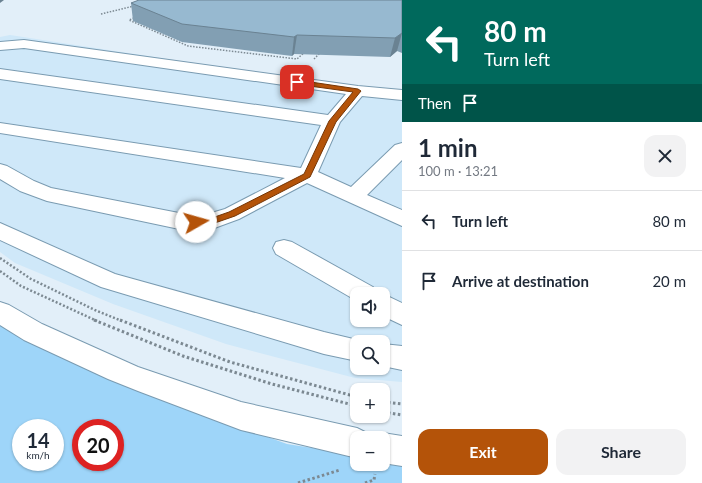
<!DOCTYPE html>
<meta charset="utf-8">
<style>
body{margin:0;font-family:Lato,sans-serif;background:#f2f2f3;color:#1f2937;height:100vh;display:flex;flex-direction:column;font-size:15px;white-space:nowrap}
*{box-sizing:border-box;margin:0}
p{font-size:13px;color:#747a83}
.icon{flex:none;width:22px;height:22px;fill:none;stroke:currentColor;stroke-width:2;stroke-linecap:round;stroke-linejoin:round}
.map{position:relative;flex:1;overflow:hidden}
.panel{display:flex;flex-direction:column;background:#fff;width:300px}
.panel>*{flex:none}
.top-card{background:#00695c;color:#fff;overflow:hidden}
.tools{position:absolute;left:350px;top:287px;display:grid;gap:8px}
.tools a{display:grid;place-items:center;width:40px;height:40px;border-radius:8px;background:#fff;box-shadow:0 1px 3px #0004;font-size:20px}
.speed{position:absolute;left:12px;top:419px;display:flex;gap:8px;font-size:20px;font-weight:700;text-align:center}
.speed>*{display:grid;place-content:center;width:52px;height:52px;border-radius:50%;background:#fff;box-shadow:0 1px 3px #0004;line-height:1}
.speed small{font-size:10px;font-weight:400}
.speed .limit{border:6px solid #d22;background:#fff;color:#111}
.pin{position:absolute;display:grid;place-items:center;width:34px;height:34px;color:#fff;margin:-17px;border-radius:8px;box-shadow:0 2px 6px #0006}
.me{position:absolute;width:44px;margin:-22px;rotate:83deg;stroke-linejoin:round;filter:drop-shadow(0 0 3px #0008)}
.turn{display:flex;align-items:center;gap:14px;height:84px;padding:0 16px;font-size:18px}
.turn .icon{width:52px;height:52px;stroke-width:2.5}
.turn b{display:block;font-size:28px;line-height:34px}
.then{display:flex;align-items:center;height:38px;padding:0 16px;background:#0003;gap:8px;font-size:15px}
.round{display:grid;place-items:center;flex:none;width:42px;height:42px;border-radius:12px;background:#f2f2f3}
.headline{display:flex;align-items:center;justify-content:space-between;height:68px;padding:0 16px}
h1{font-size:24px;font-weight:700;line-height:30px}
.primary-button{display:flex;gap:8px;margin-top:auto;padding:8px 16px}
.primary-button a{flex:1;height:46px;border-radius:12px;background:#b45309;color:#fff;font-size:16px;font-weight:700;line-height:46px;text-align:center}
.primary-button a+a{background:#f2f2f3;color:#1f2937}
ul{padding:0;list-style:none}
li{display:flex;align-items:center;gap:12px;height:60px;padding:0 16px;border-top:1px solid #e0e1e3}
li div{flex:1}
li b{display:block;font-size:15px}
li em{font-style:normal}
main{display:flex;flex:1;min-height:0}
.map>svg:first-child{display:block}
</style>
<main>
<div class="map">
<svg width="402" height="483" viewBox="0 0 402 483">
<rect width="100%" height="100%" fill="#e2eff9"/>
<!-- built -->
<path fill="#cfe8f9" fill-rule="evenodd" d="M 10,35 L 246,71 L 348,85 L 402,91 L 402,382 L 355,378 L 226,344 L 113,304 L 15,263 L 0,252 L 0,37 ZM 357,294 L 383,294 L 383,320 L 357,320 ZM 357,342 L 383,342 L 383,368 L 357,368 Z"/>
<!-- green -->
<path fill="#9ed5f9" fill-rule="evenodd" d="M 0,323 L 30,343 L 137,390 L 287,444 L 357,455 L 357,464 L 383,464 L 383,460 L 402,463 L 402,483 L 0,483 ZM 21,428 L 55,428 L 55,462 L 21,462 ZM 81,428 L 115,428 L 115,462 L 81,462 Z"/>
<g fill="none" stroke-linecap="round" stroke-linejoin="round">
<!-- minor casing -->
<g stroke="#7a9bb1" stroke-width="2">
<g id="minor">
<polygon points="24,40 358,86 402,90 402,100 362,96 340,122 318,172 351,187 395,145 402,143 402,160 367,195 402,210 402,226 307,183 239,219 209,230 184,230 47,201 20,191 0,179 0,164 7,166 34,181 51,188 184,214 208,214 225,209 285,178 0,133 0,123 301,168 321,125 0,79 0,69 328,115 346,94 24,48 0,50 0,42"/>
<polygon points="0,223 115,274 324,332 366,342 357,342 357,361 324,354 101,287 0,240"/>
<polygon points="284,240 292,242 373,287 377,294 357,294 357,301 276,254 273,248 276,242"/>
<polygon points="383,294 402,303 402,325 383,316"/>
<polygon points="383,344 402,346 402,370 383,366"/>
</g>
</g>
<!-- major casing -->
<g stroke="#7a9bb1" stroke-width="2">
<g id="major">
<polygon points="0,302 9,305 42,324 138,367 241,402 357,428 367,433 370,438 357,438 357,458 241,430 138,391 108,379 24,340 0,325"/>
<polygon points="383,433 402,436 402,466 383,463 383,438 372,438"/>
</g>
</g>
<!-- path-far2 -->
<g stroke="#7c8992" stroke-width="1.5" stroke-dasharray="1.5 1.5" stroke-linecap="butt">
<polyline points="101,14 134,6"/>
<polyline points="134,18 129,20 188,46 297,59 305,52"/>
<polyline points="314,59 320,53"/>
</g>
<!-- path-far1 -->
<g stroke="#7c8992" stroke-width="2.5" stroke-dasharray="2 2" stroke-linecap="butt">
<polyline points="0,258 31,279 97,311 122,321"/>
<polyline points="0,271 21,286 97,321"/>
</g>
<!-- path -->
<g stroke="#7c8992" stroke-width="3" stroke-dasharray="2.5 2.5" stroke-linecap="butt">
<polyline points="94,320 183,356 272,384 357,406"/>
<polyline points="120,320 230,362 357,397"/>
<polyline points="383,402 402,404"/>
<polyline points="383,412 402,415"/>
<polyline points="298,483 340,470"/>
<polyline points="365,483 374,480 375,474"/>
</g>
<!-- minor -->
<use href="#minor" fill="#fff" fill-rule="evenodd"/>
<!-- major -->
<use href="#major" fill="#fff" fill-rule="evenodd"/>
</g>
<!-- wall -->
<polygon fill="#829fb3" points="402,0 402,53 397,51 390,57 294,54 292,56 182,42 133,21 131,3"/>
<!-- shaded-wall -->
<g fill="#6a8292">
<polygon points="0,0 4,0 0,3"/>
<polygon points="402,33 397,51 390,57 395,38"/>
<polygon points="297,35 294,54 292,56 294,37"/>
</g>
<!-- building -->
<polygon fill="#97b9d0" stroke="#6a8292" points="139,0 402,0 402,33 395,38 297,35 294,37 182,24 131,3"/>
<!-- route -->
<polygon fill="#b45309" stroke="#753606" points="297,80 358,89 361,91 336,122 310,177 235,216 209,225 193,224 192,222 193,220 209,219 229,212 304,174 329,121 353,92 295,84 295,81"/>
</svg>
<div class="tools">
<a><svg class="icon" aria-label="sound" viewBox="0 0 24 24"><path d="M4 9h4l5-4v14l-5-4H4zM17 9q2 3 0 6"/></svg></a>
<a><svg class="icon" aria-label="search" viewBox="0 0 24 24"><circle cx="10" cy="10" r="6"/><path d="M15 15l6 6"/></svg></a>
<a>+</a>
<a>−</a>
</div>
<div class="speed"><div>14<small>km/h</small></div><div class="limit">20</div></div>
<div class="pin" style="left:297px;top:82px;background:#d93025"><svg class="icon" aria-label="arrive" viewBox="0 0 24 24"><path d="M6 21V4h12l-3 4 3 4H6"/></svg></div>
<svg class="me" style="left:196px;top:222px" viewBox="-20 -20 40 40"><circle r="19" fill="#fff"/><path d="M0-13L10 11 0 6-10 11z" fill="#b45309"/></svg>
</div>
<section class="panel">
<div class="top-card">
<div class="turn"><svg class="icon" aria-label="left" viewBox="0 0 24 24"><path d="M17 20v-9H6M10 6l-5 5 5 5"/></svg><div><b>80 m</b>Turn left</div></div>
<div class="then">Then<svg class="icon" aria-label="arrive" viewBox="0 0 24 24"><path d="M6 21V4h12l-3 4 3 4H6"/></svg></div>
</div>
<div class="headline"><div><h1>1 min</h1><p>100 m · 13:21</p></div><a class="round"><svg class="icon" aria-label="close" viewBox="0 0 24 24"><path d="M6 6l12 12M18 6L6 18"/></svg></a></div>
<ul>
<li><svg class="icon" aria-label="left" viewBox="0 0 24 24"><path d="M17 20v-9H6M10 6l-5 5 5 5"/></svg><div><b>Turn left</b></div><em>80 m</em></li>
<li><svg class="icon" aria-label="arrive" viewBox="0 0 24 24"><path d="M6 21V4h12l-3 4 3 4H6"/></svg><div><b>Arrive at destination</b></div><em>20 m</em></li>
</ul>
<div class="primary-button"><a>Exit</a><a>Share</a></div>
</section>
</main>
